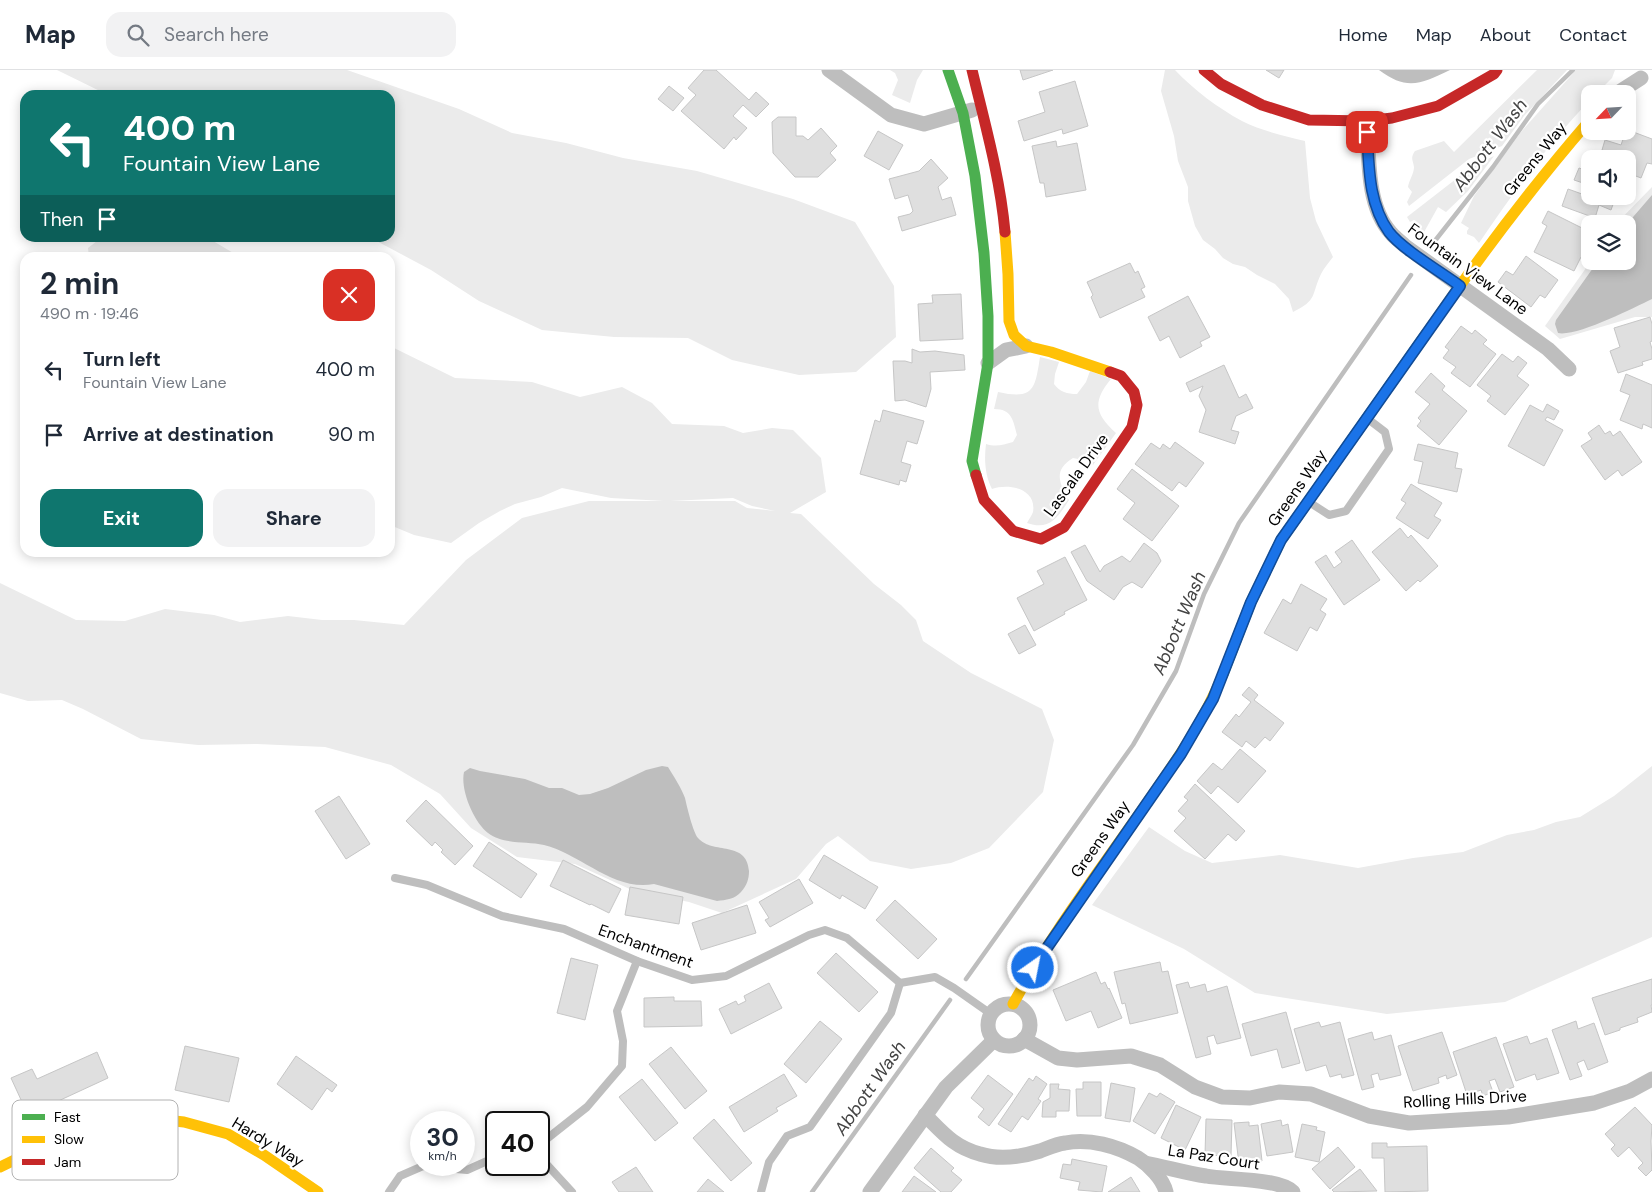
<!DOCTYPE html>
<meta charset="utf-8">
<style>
body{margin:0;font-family:"DM Sans",sans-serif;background:#f2f2f3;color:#1f2937;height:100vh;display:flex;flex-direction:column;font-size:19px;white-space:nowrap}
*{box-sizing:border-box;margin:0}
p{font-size:16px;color:#747a83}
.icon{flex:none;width:28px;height:28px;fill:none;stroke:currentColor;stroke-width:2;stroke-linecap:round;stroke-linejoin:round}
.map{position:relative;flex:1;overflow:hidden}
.panel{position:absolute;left:20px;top:182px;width:375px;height:305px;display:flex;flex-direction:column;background:#fff;border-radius:15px;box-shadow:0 2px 12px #0003}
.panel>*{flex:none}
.top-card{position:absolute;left:20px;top:20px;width:375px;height:152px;border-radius:15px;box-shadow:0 2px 12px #0003;background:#0f766e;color:#fff;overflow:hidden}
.needle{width:32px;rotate:245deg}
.fabs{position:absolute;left:1581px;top:15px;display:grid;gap:10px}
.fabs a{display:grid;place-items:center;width:55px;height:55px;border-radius:10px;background:#fff;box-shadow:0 2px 12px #0003;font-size:25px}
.speed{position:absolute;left:410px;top:1041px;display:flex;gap:10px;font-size:25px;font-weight:700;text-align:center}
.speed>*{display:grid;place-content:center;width:65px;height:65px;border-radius:50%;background:#fff;box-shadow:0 2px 12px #0003;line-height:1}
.speed small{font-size:12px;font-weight:400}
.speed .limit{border:2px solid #111;border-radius:8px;background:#fff;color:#111}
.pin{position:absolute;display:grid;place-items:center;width:42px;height:42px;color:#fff;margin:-21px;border-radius:10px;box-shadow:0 2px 8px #0006}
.me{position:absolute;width:55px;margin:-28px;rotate:33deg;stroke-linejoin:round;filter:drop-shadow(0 0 4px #0008)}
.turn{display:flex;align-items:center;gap:18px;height:105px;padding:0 20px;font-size:22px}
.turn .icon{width:65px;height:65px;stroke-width:2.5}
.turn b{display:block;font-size:35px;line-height:42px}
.then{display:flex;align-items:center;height:48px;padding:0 20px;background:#0003;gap:10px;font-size:19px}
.round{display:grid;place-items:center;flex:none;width:52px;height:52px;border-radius:15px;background:#f2f2f3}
.headline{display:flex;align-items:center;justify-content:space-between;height:85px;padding:0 20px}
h1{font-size:30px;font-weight:700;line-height:38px}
.action{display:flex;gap:10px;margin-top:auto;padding:10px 20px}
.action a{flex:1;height:58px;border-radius:15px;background:#0f766e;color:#fff;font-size:20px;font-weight:700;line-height:58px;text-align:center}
.action a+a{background:#f2f2f3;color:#1f2937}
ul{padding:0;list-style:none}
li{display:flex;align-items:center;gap:15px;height:65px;padding:0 20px}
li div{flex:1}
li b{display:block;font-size:19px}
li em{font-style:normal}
header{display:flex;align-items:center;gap:30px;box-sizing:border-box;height:70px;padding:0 25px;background:#fff;border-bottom:1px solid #e0e1e3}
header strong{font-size:24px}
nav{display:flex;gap:28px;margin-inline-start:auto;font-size:18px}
.search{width:350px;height:45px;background:#f2f2f3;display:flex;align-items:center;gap:12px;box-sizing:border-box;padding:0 18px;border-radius:15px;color:#747a83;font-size:19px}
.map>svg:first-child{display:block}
</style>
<header>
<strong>Map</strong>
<div class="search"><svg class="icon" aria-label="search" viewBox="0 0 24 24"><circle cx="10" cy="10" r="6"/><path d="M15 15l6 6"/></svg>Search here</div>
<nav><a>Home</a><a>Map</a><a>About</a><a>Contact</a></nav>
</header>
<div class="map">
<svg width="1652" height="1122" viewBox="0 0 1652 1122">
<rect width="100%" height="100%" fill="#fff"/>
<!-- green -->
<g fill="#ebebeb" fill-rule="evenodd">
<polygon points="57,0 347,0 459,39 512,63 566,73 623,88 697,101 793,129 855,152 894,216 896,267 856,302 799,305 732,290 688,268 614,267 542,260 479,231 431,200 371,168 390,168 390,25 108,25"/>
<polygon points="890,0 923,0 917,10 910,33 892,25 898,10 895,3"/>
<path d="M 1165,0 L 1175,0 C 1194,20 1218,38 1242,51 C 1262,61 1284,66 1305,71 L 1310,128 L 1316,151 L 1333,187 C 1329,192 1324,198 1321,204 C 1311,225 1318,230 1293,242 L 1289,229 L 1275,214 L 1257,205 L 1245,197 L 1233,194 L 1223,188 L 1215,179 L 1203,170 L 1195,156 L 1188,131 L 1188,117 L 1178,91 L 1174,66 L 1161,21 Z"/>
<path d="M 1537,0 L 1567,0 L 1524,46 L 1502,76 L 1469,89 L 1409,136 L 1407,132 L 1412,122 L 1408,117 C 1409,110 1414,104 1414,97 C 1413,90 1410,88 1415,81 L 1444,71 L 1454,82 Z"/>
<path d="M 1576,0 L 1615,0 L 1612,8 L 1596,24 L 1590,24 L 1590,30 C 1548,74 1513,123 1479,173 L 1474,167 L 1467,164 L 1467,161 L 1469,158 L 1461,153 L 1474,126 L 1521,62 Z"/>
<polygon points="1494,86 1468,121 1446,142 1438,137 1423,164 1418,159 1416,151 1414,150 1410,152 1407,147 1474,95"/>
<polygon points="1652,117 1652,247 1635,247 1560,269 1545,256 1591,191 1628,191 1628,154 1616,154"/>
<polygon points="101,168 208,168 240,187 89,187 88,178"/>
<path d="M 390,276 L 455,308 L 532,312 L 580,327 L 622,317 L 652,333 L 672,354 L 724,356 L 743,363 L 772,358 L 793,360 L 821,388 L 826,422 L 790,443 L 801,444 L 874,514 L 901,535 L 916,550 L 923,571 L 971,603 L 1042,639 L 1054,670 L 1043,722 L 989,778 L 951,793 L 911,799 L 870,791 L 838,766 L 826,774 L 796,809 L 722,843 L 689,832 L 634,821 L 575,794 L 517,787 L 471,758 L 440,724 L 391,695 L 325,677 L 257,674 L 198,675 L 141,669 L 83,639 L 62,630 L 28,631 L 0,623 L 0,513 L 76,550 L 125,551 L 165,539 L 214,545 L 240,552 L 288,546 L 322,550 L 354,550 L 404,555 L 466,490 L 522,448 L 589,431 L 664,431 L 611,428 L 562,418 L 541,427 L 515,434 L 500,441 L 479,453 L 451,473 L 414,465 L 390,455 ZM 733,428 L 752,436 L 775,441 L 747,438 L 735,431 L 670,431 Z"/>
<path d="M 1040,287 L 1059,292 L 1055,304 L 1054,314 C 1060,322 1067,324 1077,324 L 1086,312 L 1090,301 L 1111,309 C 1092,332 1095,344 1116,363 L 1093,395 L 1088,391 L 1073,388 C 1053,400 1059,413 1069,430 C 1058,447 1050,461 1027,453 C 1029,449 1032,445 1033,442 C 1037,418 1008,413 992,419 C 985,405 984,390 986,374 C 996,377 1003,375 1013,372 L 1017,365 C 1013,350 1012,339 994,339 L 998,322 C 1034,330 1035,319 1040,287 Z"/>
<polygon points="1652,696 1652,867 1505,932 1387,944 1255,923 1184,879 1092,835 1149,757 1185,781 1212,793 1280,785 1358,798 1413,788 1463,782 1507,765 1534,760 1556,752 1580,747 1614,726"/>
</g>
<!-- water -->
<g fill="#bebebe">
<path d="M 1379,0 L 1450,0 C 1421,14 1407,21 1379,0 Z"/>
<path d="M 1652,125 L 1652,229 C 1633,238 1577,267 1558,263 L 1555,254 L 1556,250 L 1598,191 L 1628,191 L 1627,154 Z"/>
<path d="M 662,696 L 668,697 C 674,707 681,717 685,728 C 687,737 693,762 698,768 C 713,785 747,770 749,801 C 749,809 747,815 741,822 C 735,829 726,830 717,831 L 654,814 C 614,822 581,784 544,775 C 526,771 504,775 488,763 C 474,752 460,720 464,702 L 470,698 L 480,701 L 525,709 L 549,718 L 562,718 L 579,725 L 590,724 L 608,718 L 646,700 Z"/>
</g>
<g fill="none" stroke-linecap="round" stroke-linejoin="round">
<!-- stream -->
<g stroke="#bebebe" stroke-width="4.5">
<polyline points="1434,172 1493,97 1538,34 1573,0"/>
<polyline points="966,909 1133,675 1176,601 1204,524 1239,453 1411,205"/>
<polyline points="812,1122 950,930"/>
</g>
</g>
<!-- building -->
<g fill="#dfdfdf" stroke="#c6c6c6">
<polygon points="704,0 716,0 749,30 756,22 769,34 756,47 743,35 733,46 747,58 736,70 734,67 724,79 681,41 696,25 688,18"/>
<polygon points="1020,0 1053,0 1023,10"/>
<polygon points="1266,0 1284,0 1279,8"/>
<polygon points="1075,11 1088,56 1063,64 1062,59 1024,71 1018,51 1045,42 1039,22"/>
<polygon points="669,16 684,28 673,41 658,29"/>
<polygon points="778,47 796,47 796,66 803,66 808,70 821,58 837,76 830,83 836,90 818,107 795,107 773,83 772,52"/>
<polygon points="1628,60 1652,69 1652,94 1647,93 1641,108 1628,103 1628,89 1604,89 1607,82 1602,80 1605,70 1621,75 1626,61"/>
<polygon points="878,61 903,75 889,100 864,86"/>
<polygon points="1056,71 1057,77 1077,73 1086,120 1046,127 1044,113 1040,113 1032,76"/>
<polygon points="931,89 948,108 938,117 942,130 951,127 956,145 902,161 898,147 910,144 913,141 908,125 895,129 889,109 919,101"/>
<polygon points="1579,98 1590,102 1590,126 1616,126 1611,140 1599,135 1595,148 1562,136 1568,119 1582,124 1586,114 1574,110"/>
<polygon points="1548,141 1590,162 1590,179 1585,189 1581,187 1574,201 1534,182 1547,156 1542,153"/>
<polygon points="1526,186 1558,210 1545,228 1540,225 1531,237 1498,212 1506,201 1513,205"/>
<polygon points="1130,193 1135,203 1138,201 1145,217 1141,219 1145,227 1100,248 1091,227 1093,225 1087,212"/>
<polygon points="961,224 963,269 920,271 918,234 933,233 932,225"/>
<polygon points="1188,226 1210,267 1200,272 1202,276 1180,288 1169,266 1160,271 1148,247"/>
<polygon points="1650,247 1652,254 1652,271 1650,272 1652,279 1652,289 1642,292 1643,295 1618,303 1610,281 1620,277 1614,258"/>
<polygon points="1461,256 1472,264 1475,260 1487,270 1483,274 1496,284 1470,317 1451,303 1456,297 1443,288 1449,280 1445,277"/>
<polygon points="912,279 920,282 935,281 964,285 965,300 930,302 931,319 926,337 905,330 895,331 893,291 905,291 912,293"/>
<polygon points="1502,284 1513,292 1518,286 1527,293 1517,306 1529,315 1505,345 1487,331 1491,326 1477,315"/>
<polygon points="1224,295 1239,328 1246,324 1253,338 1236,346 1231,360 1239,362 1235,374 1199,362 1206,340 1199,326 1203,316 1190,322 1186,313"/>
<polygon points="1431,303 1445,316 1442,320 1467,341 1439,375 1417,356 1421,351 1418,348 1430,334 1415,322"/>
<polygon points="1626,304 1652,315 1652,358 1643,354 1642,359 1620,350 1630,325 1620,321"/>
<polygon points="1547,334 1559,341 1554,350 1547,347 1545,350 1563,360 1544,396 1508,376 1530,335 1543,342"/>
<polygon points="883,340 924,351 917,374 907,371 901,392 911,395 906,412 900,410 899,415 860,404 875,350 880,352"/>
<polygon points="1599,355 1605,364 1610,361 1613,366 1620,361 1642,392 1622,406 1618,400 1605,410 1581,376 1592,369 1588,363"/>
<polygon points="1175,372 1204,393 1186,417 1179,412 1172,421 1135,394 1151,373 1160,379 1163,374 1170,379"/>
<polygon points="1418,374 1458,383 1455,398 1462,399 1457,422 1418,413 1423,392 1414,390"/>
<polygon points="1132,399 1179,436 1152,471 1123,449 1135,433 1117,419"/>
<polygon points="1411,414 1442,433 1434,446 1441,450 1428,469 1396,448 1406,433 1401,430"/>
<polygon points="1400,458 1408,468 1411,465 1438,496 1420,512 1418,510 1406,521 1372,482"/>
<polygon points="1352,470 1380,510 1344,535 1315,492 1326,485 1334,498 1342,492 1335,482"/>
<polygon points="1144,473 1157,483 1161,491 1142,518 1132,512 1123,517 1114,530 1087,511 1071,482 1085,475 1100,502 1104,496 1122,486 1130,492"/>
<polygon points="1065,487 1087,530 1064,542 1065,544 1034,561 1017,528 1044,514 1037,501"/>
<polygon points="1301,514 1327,529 1320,540 1326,544 1317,561 1310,557 1297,581 1264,563 1283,529 1291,534"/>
<polygon points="1025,555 1036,575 1019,584 1008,564"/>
<polygon points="1249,617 1258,625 1254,630 1284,653 1270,671 1265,667 1255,678 1246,671 1242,677 1222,662 1236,644 1239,647 1251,632 1242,625"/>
<polygon points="1240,679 1266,701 1238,733 1218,716 1211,724 1197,711 1213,693 1222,700"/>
<polygon points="1195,714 1245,761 1236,771 1228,764 1205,789 1174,761 1186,748 1178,741 1188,730 1184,727"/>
<polygon points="339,726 370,774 346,789 315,741"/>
<polygon points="426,730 473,776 455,795 441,782 443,780 435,772 432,776 406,751"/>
<polygon points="489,772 537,804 521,828 473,796"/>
<polygon points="824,785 878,817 865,839 842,825 840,829 809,810"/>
<polygon points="563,790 621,819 609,843 591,834 590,835 550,816"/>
<polygon points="799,809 813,833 770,857 765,850 769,848 759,832"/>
<polygon points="630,817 683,827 679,854 625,845"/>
<polygon points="895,830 937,869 918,889 876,850"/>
<polygon points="747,835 756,863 701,880 692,853"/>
<polygon points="836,883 878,922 859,942 817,903"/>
<polygon points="571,888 598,895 585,950 557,943"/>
<polygon points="1160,892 1162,902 1168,901 1178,943 1130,954 1125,933 1122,934 1114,902"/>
<polygon points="1096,902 1101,914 1105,912 1108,919 1109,918 1122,948 1098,958 1091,941 1066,951 1053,920"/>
<polygon points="1652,909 1652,935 1651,935 1652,942 1637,948 1638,952 1620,958 1620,960 1605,965 1592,928"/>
<polygon points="1188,912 1190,918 1205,914 1207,922 1227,916 1241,968 1217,974 1214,965 1207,967 1211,984 1196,988 1176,915"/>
<polygon points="769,913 782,938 731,964 719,939 736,931 738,935 746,931 744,926"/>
<polygon points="674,927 674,931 701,931 702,956 644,957 644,928"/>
<polygon points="1286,942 1300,993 1282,998 1277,979 1251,986 1242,954"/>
<polygon points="820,951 842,969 806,1013 784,994"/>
<polygon points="1576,951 1578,959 1594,953 1608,992 1588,1000 1584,990 1577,993 1582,1006 1570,1010 1552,960"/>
<polygon points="1319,952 1321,957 1340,952 1354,1005 1342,1008 1341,1004 1330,1007 1326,995 1306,1001 1294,959"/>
<polygon points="1372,962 1374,970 1391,965 1401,1005 1380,1010 1378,1003 1371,1005 1374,1017 1362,1020 1348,969"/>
<polygon points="1442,962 1457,1005 1447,1009 1446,1005 1438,1008 1439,1013 1413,1021 1398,976"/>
<polygon points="1527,966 1530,974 1547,968 1559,1003 1537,1010 1535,1004 1516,1011 1503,974"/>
<polygon points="1496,967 1514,1017 1500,1022 1495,1009 1489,1011 1493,1022 1483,1026 1481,1020 1467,1025 1453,982"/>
<polygon points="185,976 239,988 229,1032 175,1020"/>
<polygon points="671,977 707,1021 685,1039 649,994"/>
<polygon points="97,982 108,1008 28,1045 11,1008 32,999 37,1009"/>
<polygon points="296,986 337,1015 332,1022 327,1018 312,1040 277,1014"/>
<polygon points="784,1004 797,1026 776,1038 778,1041 744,1062 729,1037"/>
<polygon points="988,1005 1013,1024 989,1056 978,1047 984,1039 971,1028"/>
<polygon points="1036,1006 1047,1014 1038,1029 1041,1031 1028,1050 1022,1046 1011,1062 998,1054 1029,1008 1033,1011"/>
<polygon points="642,1009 678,1053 655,1071 619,1027"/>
<polygon points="1083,1012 1101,1012 1101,1046 1077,1046 1076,1019 1083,1019"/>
<polygon points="1111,1013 1135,1018 1130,1052 1105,1048"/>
<polygon points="1050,1014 1059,1014 1058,1019 1070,1020 1069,1041 1056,1041 1056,1047 1042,1047 1043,1032 1050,1028"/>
<polygon points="1149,1023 1157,1027 1160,1023 1175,1032 1155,1064 1133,1051"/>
<polygon points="1176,1035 1201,1047 1185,1080 1161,1068"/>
<polygon points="1635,1037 1652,1055 1651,1071 1652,1100 1646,1106 1638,1098 1643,1093 1629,1077 1618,1087 1611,1079 1615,1075 1605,1064"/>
<polygon points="714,1049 752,1093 731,1111 693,1068"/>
<polygon points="1206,1049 1232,1050 1231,1086 1205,1085"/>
<polygon points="1281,1050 1282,1056 1288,1054 1293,1082 1267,1086 1261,1054"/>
<polygon points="1249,1052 1249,1056 1258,1055 1262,1091 1239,1094 1234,1053"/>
<polygon points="1302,1054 1317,1057 1316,1060 1325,1062 1319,1092 1295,1087"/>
<polygon points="1372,1073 1387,1073 1387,1077 1427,1076 1428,1121 1385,1122 1384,1088 1372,1088"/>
<polygon points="1338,1077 1355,1097 1330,1119 1312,1099"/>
<polygon points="931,1078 954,1098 951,1101 962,1110 951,1122 941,1122 914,1098"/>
<polygon points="1072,1089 1107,1096 1102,1122 1078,1120 1080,1112 1060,1108 1063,1094 1071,1095"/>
<polygon points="636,1097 653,1122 619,1122 612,1112"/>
<polygon points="1360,1099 1377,1121 1334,1122 1332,1120"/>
<polygon points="914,1106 936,1122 902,1122"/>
<polygon points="1131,1107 1140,1122 1108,1122"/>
<polygon points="708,1109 724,1122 697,1122"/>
</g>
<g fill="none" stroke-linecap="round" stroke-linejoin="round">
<!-- lane -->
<g stroke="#bebebe" stroke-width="8">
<polyline points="1309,432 1329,445 1346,441 1389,379 1385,362 1368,349"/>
<polyline points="395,808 427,815 502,846 564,859 637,891 692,910 726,906 809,865 825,860 847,868 900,913"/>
<polyline points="900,913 935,907 954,918 991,944"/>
<polyline points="539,1075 587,1037 622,996 623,971 617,941 637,891"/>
<polyline points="539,1086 572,1122"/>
<polyline points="389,1122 400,1106 423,1096 467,1100 496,1087"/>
<polyline points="761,1122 769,1092 787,1066 810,1057 891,943 900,913"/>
</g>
<!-- street -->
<g stroke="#bebebe" stroke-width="15">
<polyline points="829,0 891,45 924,54 972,40"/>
<polyline points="1616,24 1641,8"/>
<path d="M 1367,51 C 1369,86 1366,136 1391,163 C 1395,168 1401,172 1405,176 L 1548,279 L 1569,299"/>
<polyline points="988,293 1006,280 1026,276"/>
<circle cx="1009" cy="955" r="21"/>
<polyline points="1024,969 1058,988 1077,990 1131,986 1160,995 1195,1017 1222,1027 1250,1028 1279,1022 1311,1024 1369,1046 1409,1053 1508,1047 1594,1033 1630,1021 1652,1009"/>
<path d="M 925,1045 C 943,1063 954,1077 980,1084 C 999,1090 1021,1087 1040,1081 C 1048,1078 1056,1074 1065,1073 C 1089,1068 1117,1076 1138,1088 C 1149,1095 1163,1109 1166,1122"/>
<path d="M 1145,1093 C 1166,1097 1186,1103 1206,1106 C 1227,1110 1279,1108 1293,1122"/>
<polyline points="870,1122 946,1017 994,970"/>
</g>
<!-- fast -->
<g stroke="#4caf50" stroke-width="11">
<polyline points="948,0 963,43 975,106 984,183 988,246 988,293 972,391 976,405"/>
<polyline points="1223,604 1251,532 1281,470 1426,264"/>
</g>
<!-- slow -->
<g stroke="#ffc107" stroke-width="11">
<polyline points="1005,162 1008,204 1009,251 1014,265 1026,276 1051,282 1110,302"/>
<path d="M 1426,264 C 1477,190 1531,118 1590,50"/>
<path d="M 1013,934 C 1049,868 1094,808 1137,747 C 1169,701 1202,656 1223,604"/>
<polyline points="0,1097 84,1056 147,1048 184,1052 228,1064 264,1085 318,1122"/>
</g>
<!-- jam -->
<g stroke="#c62828" stroke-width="11">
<path d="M 972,0 C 985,54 1000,107 1005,162"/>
<polyline points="1204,0 1221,14 1262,35 1309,50 1367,51 1392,48 1438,36 1494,4 1497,0"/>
<polyline points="976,405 984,430 1013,461 1041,469 1064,457 1132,357 1137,335 1134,322 1121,306 1110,302"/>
</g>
</g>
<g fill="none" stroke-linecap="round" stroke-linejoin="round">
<!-- route casing -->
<g stroke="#114b97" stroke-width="12">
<path id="route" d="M 1033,898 L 1181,684 L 1213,629 L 1251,532 L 1281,470 L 1460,216 C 1441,202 1402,179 1389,162 C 1368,133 1369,95 1367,62"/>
</g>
<!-- route -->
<use href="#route" stroke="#1a73e8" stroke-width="9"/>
</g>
<g text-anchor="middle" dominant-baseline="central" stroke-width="4.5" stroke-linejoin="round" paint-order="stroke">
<!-- street labels -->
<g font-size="16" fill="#000" stroke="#fff">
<text transform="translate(1535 89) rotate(-51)">Greens Way</text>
<text transform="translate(1468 199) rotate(36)">Fountain View Lane</text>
<text transform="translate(1076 405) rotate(-54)">Lascala Drive</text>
<text transform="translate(1297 418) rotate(-55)">Greens Way</text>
<text transform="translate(1100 769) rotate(-55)">Greens Way</text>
<text transform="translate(646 876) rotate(20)">Enchantment</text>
<text transform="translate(1465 1029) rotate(-3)">Rolling Hills Drive</text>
<text transform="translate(268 1072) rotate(31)">Hardy Way</text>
<text transform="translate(1214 1087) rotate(9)">La Paz Court</text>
</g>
<!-- water labels -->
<g font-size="18" font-style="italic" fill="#434343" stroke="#fff">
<text transform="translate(1490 75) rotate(-53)">Abbott Wash</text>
<text transform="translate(1179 553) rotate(-67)">Abbott Wash</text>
<text transform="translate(870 1018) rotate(-55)">Abbott Wash</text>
</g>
</g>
<!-- legend -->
<rect x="12" y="1030" width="166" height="80" rx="8" fill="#fff" stroke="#b2b2b2" stroke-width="1"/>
<rect x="22" y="1044" width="23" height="6" fill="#4caf50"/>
<rect x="22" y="1066" width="23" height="7" fill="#ffc107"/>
<rect x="22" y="1089" width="23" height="6" fill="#c62828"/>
<g font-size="14" fill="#000">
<text x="54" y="1052">Fast</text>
<text x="54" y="1074">Slow</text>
<text x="54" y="1097">Jam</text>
</g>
</svg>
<div class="fabs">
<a><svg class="needle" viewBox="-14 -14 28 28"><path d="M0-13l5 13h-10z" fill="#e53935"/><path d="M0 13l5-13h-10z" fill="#747a83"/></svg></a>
<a><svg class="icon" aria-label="sound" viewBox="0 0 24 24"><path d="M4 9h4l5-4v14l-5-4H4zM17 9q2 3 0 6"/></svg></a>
<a><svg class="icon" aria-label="layers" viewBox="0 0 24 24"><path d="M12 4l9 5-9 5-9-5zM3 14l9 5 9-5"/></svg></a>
</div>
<div class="speed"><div>30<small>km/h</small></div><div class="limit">40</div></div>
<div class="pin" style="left:1367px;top:62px;background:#d93025"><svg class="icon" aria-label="arrive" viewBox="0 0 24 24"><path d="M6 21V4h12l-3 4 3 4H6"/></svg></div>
<svg class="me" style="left:1033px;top:898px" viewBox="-20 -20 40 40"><circle r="17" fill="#1a73e8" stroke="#fff" stroke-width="3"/><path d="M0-11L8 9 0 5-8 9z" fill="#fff"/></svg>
<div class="top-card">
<div class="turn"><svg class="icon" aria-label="left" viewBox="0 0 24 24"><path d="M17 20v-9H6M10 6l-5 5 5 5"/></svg><div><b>400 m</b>Fountain View Lane</div></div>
<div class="then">Then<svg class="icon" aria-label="arrive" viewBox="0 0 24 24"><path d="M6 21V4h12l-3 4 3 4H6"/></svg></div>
</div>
<section class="panel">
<div class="headline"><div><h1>2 min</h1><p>490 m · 19:46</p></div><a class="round" style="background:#d93025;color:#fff"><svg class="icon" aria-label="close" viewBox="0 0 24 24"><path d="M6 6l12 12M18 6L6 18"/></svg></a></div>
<ul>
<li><svg class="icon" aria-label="left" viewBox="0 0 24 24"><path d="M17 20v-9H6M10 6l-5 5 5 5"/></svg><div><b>Turn left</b><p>Fountain View Lane</p></div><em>400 m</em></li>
<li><svg class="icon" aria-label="arrive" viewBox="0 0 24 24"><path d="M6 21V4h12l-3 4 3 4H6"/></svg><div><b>Arrive at destination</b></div><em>90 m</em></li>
</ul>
<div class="action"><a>Exit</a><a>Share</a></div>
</section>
</div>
